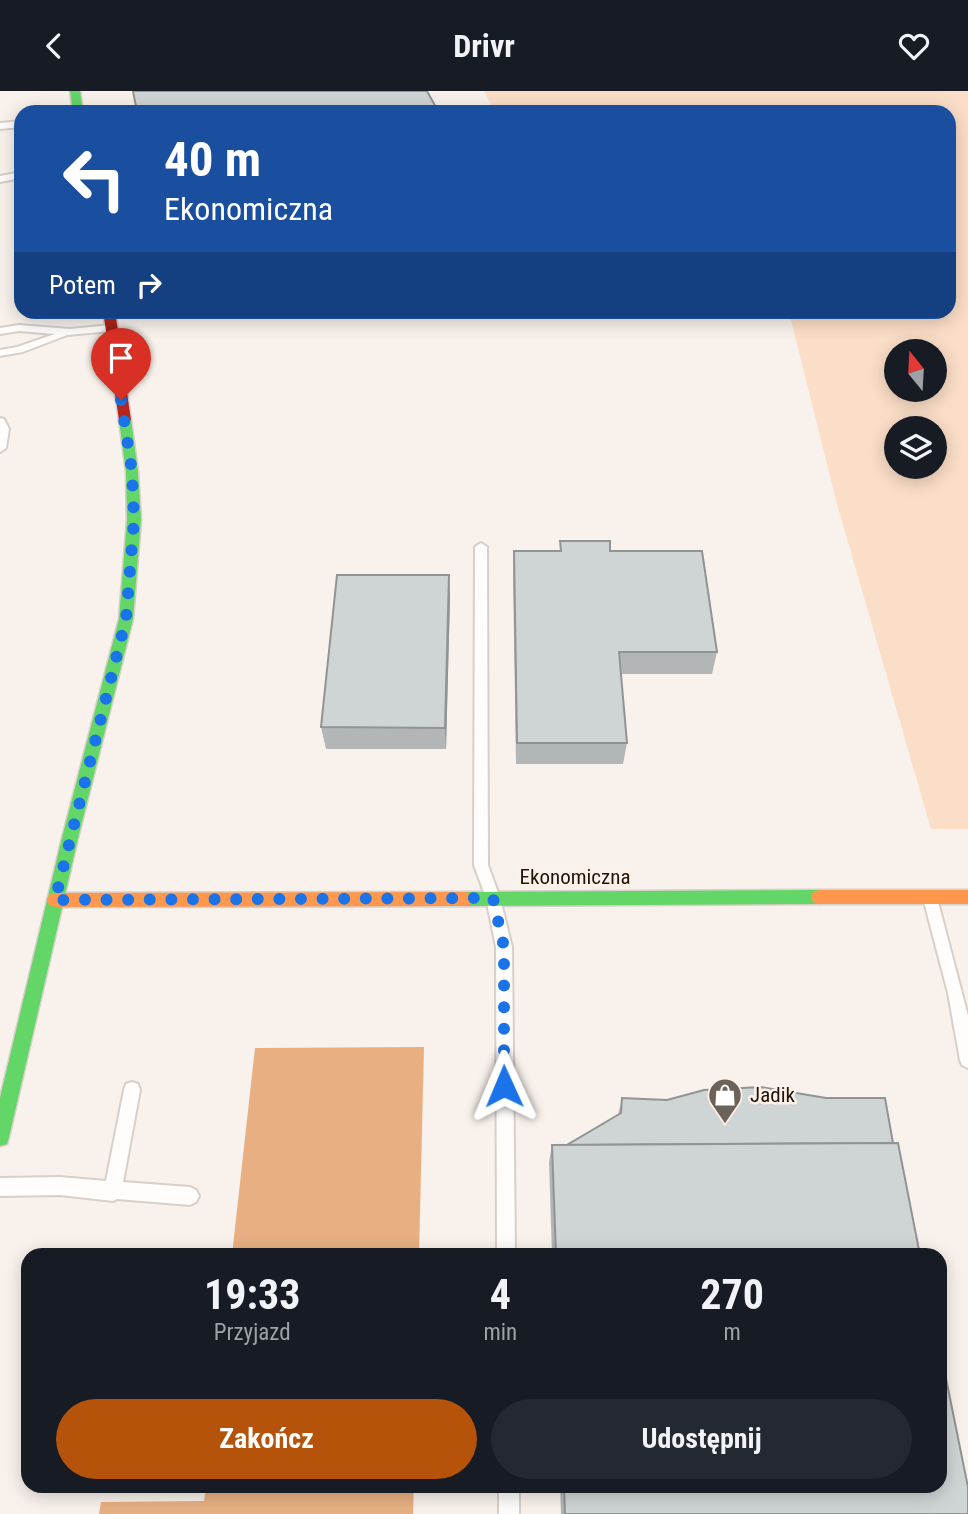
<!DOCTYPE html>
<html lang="pl">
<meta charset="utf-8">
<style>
body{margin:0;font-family:"Roboto Condensed",sans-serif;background:#242831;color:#f1f3f6;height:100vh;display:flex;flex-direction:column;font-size:26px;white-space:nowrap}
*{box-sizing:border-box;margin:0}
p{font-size:23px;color:#9ea1a6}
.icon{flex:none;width:38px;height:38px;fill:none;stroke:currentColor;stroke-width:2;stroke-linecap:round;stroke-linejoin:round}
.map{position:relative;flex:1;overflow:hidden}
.details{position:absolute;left:21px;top:1157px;width:926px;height:245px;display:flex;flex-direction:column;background:#171b24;border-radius:21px;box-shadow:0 4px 18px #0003}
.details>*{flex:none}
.banner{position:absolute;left:14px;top:14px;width:942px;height:214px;border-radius:21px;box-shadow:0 4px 18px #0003;background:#1a4fa0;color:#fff;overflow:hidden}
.needle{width:46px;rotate:342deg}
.buttons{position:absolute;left:884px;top:248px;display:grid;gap:14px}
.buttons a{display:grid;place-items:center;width:63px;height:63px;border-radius:50%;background:#171b24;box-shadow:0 4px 18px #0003;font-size:35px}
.pin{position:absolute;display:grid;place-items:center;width:60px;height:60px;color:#fff;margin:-72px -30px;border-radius:50% 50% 50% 0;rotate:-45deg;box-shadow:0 0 7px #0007}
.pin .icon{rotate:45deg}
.me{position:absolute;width:77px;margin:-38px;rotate:359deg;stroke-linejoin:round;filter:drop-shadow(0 0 5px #0008)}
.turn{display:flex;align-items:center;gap:24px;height:147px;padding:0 35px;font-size:32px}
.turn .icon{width:91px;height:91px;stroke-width:2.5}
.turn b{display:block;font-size:49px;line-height:60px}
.then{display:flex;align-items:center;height:66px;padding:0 35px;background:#0003;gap:14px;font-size:26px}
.eta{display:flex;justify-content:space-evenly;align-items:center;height:119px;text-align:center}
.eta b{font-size:42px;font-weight:700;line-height:49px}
.cta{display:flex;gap:14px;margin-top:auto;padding:14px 35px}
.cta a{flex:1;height:80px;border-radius:42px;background:#b45309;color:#fff;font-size:28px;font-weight:700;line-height:80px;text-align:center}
.cta a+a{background:#242831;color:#f1f3f6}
header{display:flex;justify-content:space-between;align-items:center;height:91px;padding:0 35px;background:#171b24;font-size:32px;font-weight:700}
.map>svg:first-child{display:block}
</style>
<header><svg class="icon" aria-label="back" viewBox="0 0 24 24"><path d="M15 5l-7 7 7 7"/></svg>Drivr<svg class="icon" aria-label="heart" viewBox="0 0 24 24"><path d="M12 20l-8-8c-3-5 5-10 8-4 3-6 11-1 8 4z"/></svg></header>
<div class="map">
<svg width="968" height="1423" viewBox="0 0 968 1423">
<rect width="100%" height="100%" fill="#f9f2ec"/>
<!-- green -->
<path fill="#fbdec7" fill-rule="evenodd" d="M 484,0 L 968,0 L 968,738 L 931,738 L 837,413 L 789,221 L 948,220 L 948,21 L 495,21 ZM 896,261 L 934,261 L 934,299 L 896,299 ZM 896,338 L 934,338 L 934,376 L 896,376 Z"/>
<!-- water -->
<g fill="#e8b082">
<polygon points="424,956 419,1164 232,1164 255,957"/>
<polygon points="206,1395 414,1395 413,1423 99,1423 101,1411 204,1410"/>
</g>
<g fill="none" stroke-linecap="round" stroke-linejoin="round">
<!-- lane casing -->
<g stroke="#d8cfc8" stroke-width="4">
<g id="lane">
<polygon points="21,30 21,36 0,38 0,32"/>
<polygon points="21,81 21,87 0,91 0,85"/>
<polygon points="19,234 70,238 111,234 116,237 111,240 67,244 23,261 0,265 0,259 17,256 55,243 19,240 0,243 0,237"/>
<polygon points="0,327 4,328 9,338 6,357 0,361"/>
<polygon points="481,452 487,456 488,774 500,807 512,856 515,1164 497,1164 496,856 486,807 474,774 475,456"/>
<polygon points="930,801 935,802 937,807 968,925 968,977 962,974 960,969 948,902 923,807 925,802"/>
<polygon points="132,991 138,993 140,999 123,1091 190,1096 196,1099 199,1105 196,1111 190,1114 117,1108 113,1110 60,1104 0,1105 0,1087 60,1086 106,1090 124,999 126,993"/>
<rect x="499" y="1395" width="20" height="28"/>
</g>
</g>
<!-- fast casing -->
<g stroke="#d8cfc8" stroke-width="3">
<g id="fast">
<polygon points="70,0 80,0 83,21 73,21"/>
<polygon points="125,325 131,329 138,381 141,429 133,528 78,747 9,1046 7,1053 0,1055 0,1007 62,747 119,528 127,429 126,381 119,329"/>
<polygon points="819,799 825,801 827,806 825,811 819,813 466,815 460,813 458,808 460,803 466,801"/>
</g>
</g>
<!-- slow casing -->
<g stroke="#d8cfc8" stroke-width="3">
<g id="slow">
<polygon points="819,799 968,799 968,813 819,813 813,811 811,806 813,801"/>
<polygon points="466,801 472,803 474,808 472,813 466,815 55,816 49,814 47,809 49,804 55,802"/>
</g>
</g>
<!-- jam casing -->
<g stroke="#d8cfc8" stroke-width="3">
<polygon id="jam" points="103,220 115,220 131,329 125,333 119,329"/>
</g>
<!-- lane -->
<use href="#lane" fill="#fefdfc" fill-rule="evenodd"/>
<!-- fast -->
<use href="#fast" fill="#63d668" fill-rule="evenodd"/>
<!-- slow -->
<use href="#slow" fill="#ff974d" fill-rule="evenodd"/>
<!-- jam -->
<use href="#jam" fill="#b3261e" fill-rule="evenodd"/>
</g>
<!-- wall -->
<g fill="#b2b6b6">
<polygon points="560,450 610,460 717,561 712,583 621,583 627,652 623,673 516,673 513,483 514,460 560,460"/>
<polygon points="449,484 450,507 446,658 326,658 321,636"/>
<polygon points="622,1007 893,1052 920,1164 552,1164 549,1071 552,1054 567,1054 618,1024"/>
<polygon points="560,1395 940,1395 968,1423 561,1423"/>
</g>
<!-- shaded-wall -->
<polygon fill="#919494" points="449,484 450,507 446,658 445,637"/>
<!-- building -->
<g fill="#cfd4d4" stroke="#919494" stroke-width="2">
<polygon points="133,0 427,0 438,20 429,21 137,21"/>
<polygon points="560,450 610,450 610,460 702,460 717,561 619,561 627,652 517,652 514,460 561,460"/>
<polygon points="337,484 449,484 445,637 321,636"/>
<polygon points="761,996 826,1007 885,1007 893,1052 567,1054 621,1022 622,1007 667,1009 704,999"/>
<polygon points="898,1052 920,1164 556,1164 552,1054"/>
<polygon points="940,1258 968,1396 968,1423 565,1423 564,1395 940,1395"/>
</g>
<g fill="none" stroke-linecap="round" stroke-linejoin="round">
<!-- route -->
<polyline stroke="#1a73e8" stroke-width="12" stroke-dasharray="0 21.6" points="121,309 132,381 134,429 126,528 55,809 493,807 504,856 504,995"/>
</g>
<!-- icons -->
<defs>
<g id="shop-pin" transform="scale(1.75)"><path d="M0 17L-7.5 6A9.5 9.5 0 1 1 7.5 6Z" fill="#6b625a" stroke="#fef1e7"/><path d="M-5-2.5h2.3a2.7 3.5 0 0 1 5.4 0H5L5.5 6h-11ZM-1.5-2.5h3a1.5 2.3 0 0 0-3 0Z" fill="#fff"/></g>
</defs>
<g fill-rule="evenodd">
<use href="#shop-pin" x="725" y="1004"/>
</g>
<g text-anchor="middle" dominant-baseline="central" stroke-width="5" stroke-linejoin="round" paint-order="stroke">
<!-- street labels -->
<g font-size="21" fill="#1f140b" stroke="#fef1e7">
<text x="575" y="786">Ekonomiczna</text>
</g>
<!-- poi labels -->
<g font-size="21" fill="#1f140b" stroke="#fef1e7" text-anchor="start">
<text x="750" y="1004">Jadik</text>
</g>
</g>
</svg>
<div class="buttons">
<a><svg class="needle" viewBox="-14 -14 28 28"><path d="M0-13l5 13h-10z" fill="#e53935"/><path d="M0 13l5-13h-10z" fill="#9ea1a6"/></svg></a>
<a><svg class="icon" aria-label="layers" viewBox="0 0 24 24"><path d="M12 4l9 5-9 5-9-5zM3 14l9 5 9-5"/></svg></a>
</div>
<div class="pin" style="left:121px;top:309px;background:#d93025"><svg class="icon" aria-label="arrive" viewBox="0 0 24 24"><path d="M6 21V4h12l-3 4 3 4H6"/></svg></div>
<svg class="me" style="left:504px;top:995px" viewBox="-20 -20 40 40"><path d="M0-17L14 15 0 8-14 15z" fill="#1a73e8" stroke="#fff" stroke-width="4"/></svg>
<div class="banner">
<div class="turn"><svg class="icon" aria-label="left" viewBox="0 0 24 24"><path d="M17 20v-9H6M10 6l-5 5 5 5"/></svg><div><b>40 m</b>Ekonomiczna</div></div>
<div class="then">Potem<svg class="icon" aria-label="right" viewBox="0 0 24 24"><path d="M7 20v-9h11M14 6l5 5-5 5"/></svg></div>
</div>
<section class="details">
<div class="eta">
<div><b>19:33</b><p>Przyjazd</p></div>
<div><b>4</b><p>min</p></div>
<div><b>270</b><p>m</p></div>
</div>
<div class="cta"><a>Zakończ</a><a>Udostępnij</a></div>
</section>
</div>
